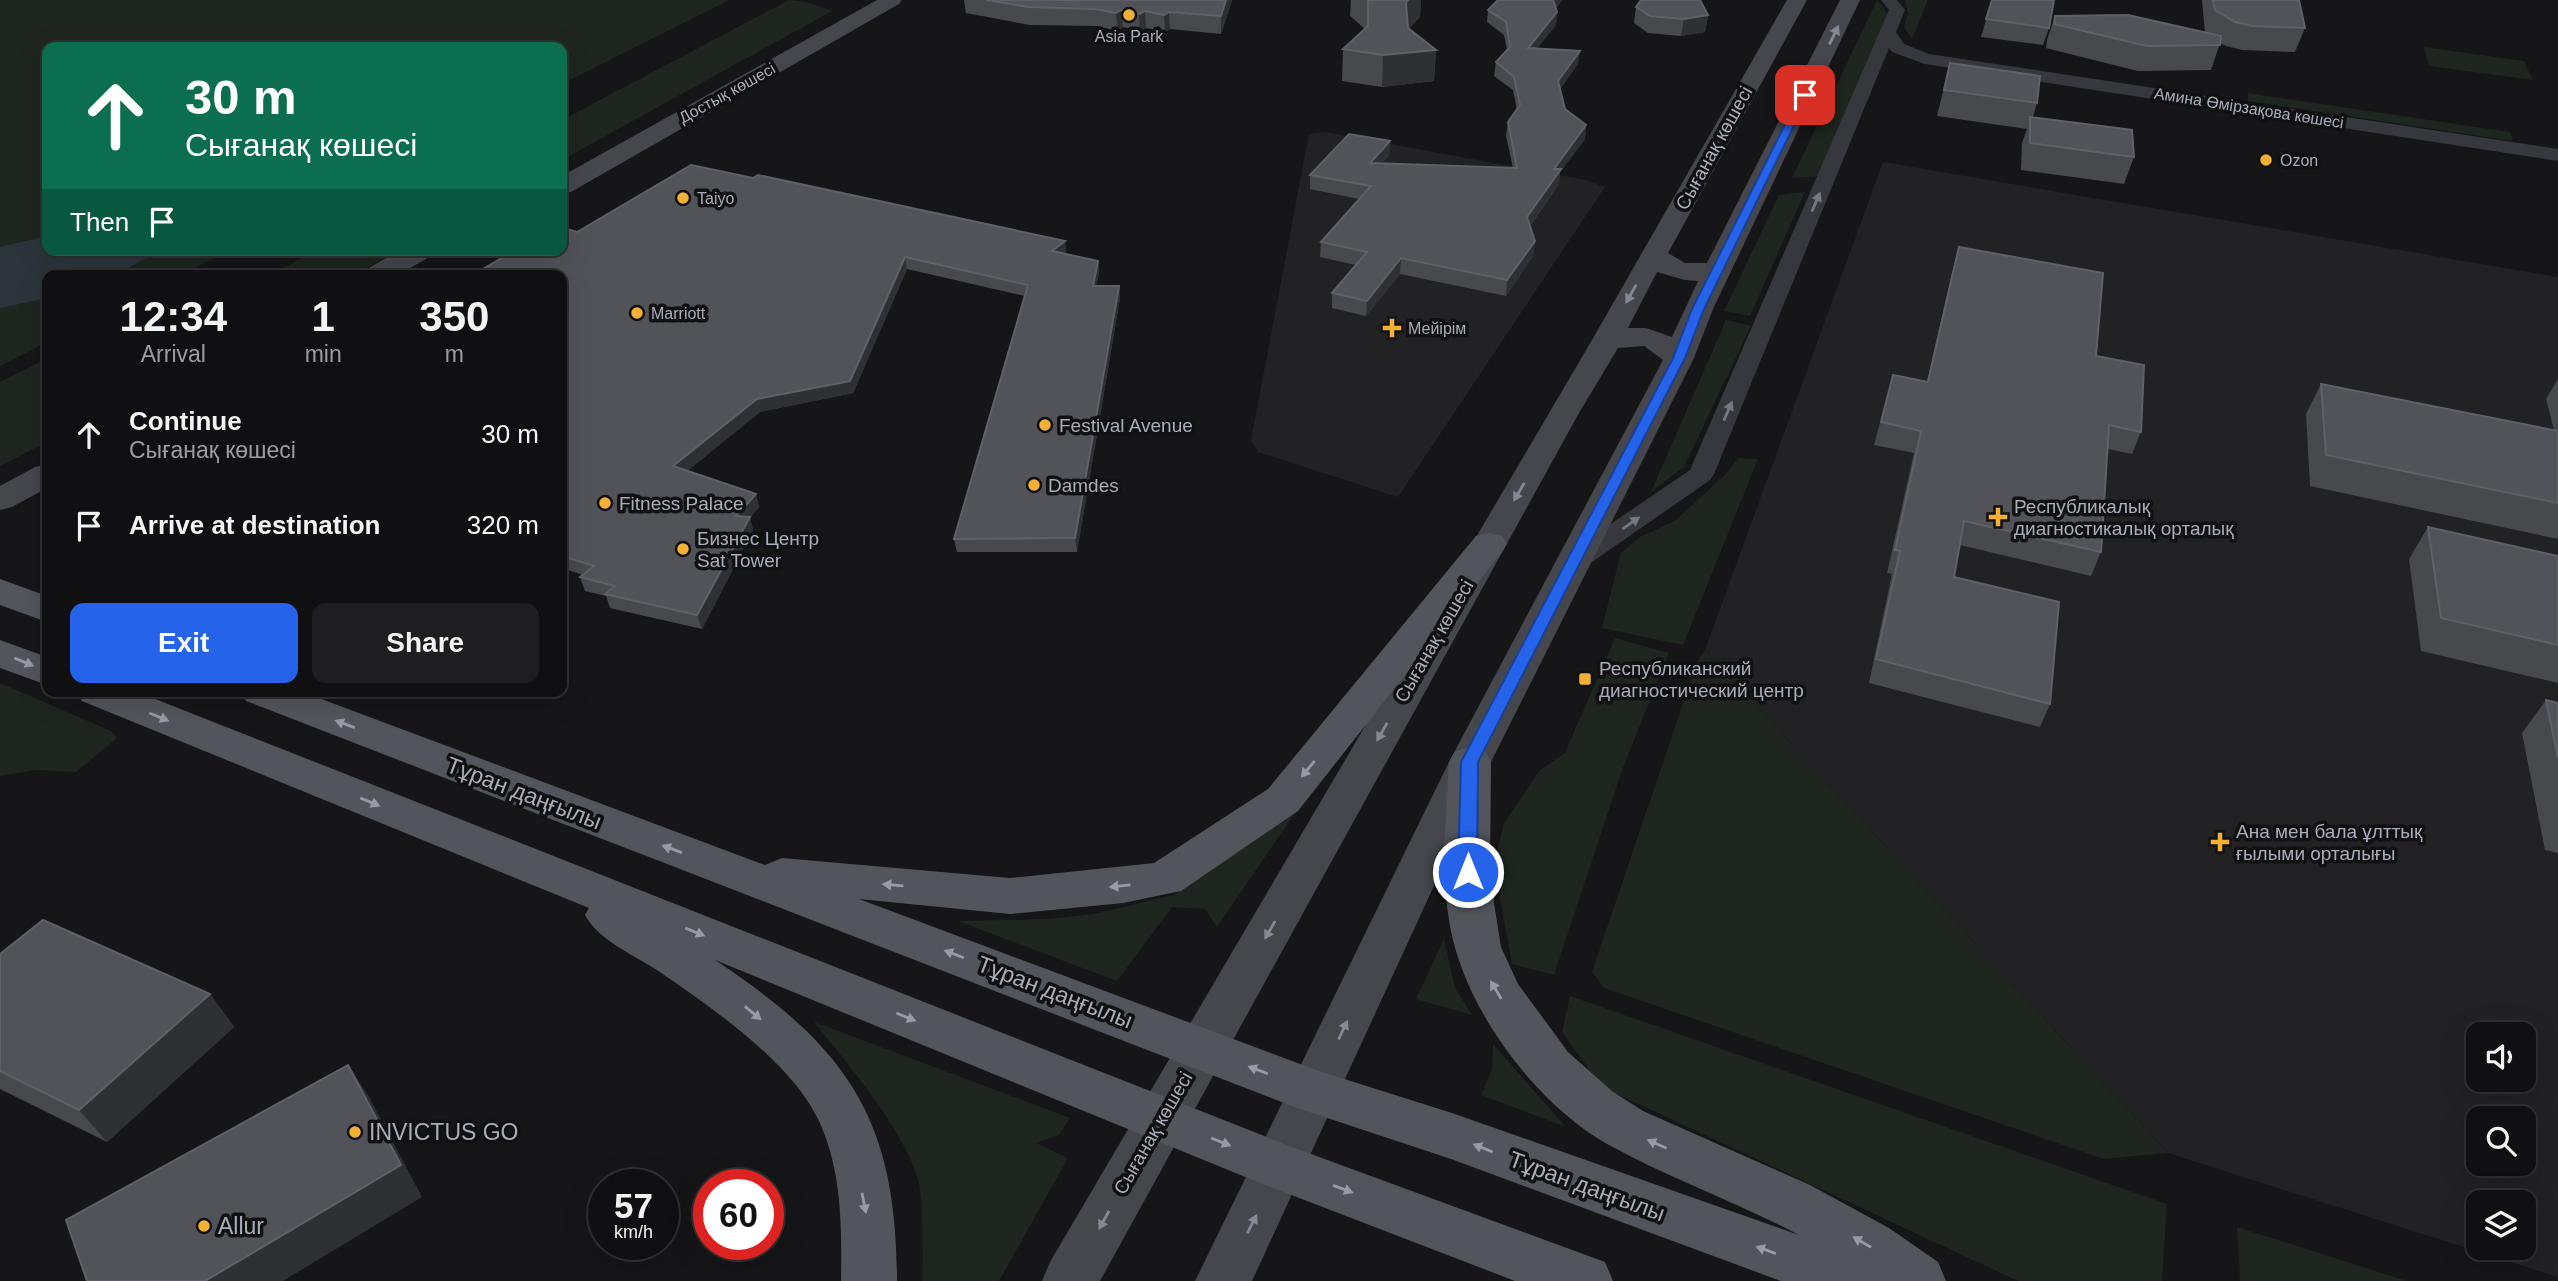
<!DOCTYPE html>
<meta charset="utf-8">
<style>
body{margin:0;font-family:Arial,sans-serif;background:#1e1e20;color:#f1f3f6;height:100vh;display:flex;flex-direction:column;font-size:26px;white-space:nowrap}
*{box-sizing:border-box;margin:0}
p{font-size:23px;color:#9c9d9f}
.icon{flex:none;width:38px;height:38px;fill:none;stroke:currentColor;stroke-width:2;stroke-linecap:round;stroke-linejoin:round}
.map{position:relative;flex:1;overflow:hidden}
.panel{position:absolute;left:42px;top:270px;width:525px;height:427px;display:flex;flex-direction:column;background:#101012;border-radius:14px;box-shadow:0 7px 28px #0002,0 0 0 2px #303032}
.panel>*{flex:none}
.guide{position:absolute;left:42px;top:42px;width:525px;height:214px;border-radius:14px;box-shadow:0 7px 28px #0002,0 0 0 2px #303032;background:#0b6e4f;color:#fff;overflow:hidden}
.tools{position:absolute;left:2466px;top:1022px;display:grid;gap:14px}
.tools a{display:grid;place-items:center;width:70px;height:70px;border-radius:14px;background:#101012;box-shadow:0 7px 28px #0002,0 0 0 2px #303032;font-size:35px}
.speed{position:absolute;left:588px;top:1169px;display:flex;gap:14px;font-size:35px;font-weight:700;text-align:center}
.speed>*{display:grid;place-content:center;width:91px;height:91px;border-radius:50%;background:#101012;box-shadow:0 7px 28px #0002,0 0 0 2px #303032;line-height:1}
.speed small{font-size:18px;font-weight:400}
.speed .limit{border:10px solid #d22;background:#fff;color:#111}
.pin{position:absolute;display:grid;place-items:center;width:60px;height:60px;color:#fff;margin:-30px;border-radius:14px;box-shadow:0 4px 10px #0006}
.me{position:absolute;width:77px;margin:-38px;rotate:0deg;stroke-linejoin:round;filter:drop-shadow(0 0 5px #0008)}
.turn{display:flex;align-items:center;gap:24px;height:147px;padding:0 28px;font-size:32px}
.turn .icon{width:91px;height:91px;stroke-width:2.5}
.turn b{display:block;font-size:49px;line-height:60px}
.then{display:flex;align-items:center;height:66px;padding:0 28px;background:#0003;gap:14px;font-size:26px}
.eta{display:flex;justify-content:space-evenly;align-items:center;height:119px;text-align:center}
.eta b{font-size:42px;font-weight:700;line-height:49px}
.cta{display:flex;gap:14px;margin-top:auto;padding:14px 28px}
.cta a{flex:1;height:80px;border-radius:14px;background:#2563eb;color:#fff;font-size:28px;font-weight:700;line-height:80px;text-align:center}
.cta a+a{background:#1e1e20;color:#f1f3f6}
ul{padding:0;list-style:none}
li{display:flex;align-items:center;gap:21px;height:91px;padding:0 28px}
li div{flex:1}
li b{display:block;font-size:26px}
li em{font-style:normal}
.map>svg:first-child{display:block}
</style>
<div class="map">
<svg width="2558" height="1281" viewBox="0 0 2558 1281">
<rect width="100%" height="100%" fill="#161618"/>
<!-- built -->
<g fill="#222225" fill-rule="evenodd">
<polygon points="1325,132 1586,180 1605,187 1398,497 1258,452 1251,440 1309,134"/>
<path d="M 1883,162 L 2558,277 L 2558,1277 L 2168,1153 L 1705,650 ZM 2478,1034 L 2524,1034 L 2524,1080 L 2478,1080 ZM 2478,1118 L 2524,1118 L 2524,1164 L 2478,1164 ZM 2478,1202 L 2524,1202 L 2524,1248 L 2478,1248 Z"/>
</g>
<!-- green -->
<g fill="#1e261f">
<polygon points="0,0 729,0 562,84 562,47 47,47 47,250 230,250 181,275 47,275 47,342 0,366"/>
<polygon points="789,0 806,2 832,11 562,160 562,120"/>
<polygon points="1877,0 1888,14 1818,176 1792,178"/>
<polygon points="1905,0 1928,0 1912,39 1904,27 1908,13"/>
<polygon points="2424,47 2524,61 2533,80 2429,66"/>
<polygon points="2248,93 2510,132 2513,141 2248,101"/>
<polygon points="1805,192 1750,316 1724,311 1779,195"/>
<polygon points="316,250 399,250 354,275 272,275"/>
<polygon points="1726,320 1751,326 1684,467 1651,492"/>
<polygon points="47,358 47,442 0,466 0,382"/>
<polygon points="1738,458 1758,459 1683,645 1602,628 1621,553 1640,537 1676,520 1728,472"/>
<polygon points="1615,638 1669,653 1622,770 1554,975 1512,964 1500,898 1496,855 1504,823 1540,770 1565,753"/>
<polygon points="1705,650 2168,1153 2104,1159 1604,988 1592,972 1697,662"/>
<polygon points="0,683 111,731 117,738 76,772 36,770 0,776"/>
<polygon points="1295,813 1217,927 1205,909 1172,907 1117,981 958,921 1047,919 1094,914 1174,895"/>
<polygon points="1444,939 1455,988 1472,1015 1416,999"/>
<polygon points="1570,996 2167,1204 2162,1281 2018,1281 1602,1087 1562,1032"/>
<path d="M 814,1022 L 1070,1118 L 1059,1135 L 1036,1143 L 1068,1158 L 999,1281 L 922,1281 C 923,1261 923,1195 918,1179 C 901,1125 849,1066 814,1022 Z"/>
<polygon points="1493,1044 1566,1127 1481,1095 1492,1069"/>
<polygon points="2237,1227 2407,1281 2240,1281"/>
</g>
<!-- water -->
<polygon fill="#2c353c" points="47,236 47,250 162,250 115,275 47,275 47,298 0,308 0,247"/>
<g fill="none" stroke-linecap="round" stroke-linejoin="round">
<!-- street -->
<polygon fill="#37383d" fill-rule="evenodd" points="1881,0 1897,0 1905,10 1896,32 1904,44 1929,54 2558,149 2558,161 1925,64 1892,52 1889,48 1714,474 1710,480 1585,567 1575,570 1565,567 1561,561 1565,555 1690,470 1889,10"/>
<!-- secondary -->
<g fill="#45474d" fill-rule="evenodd">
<polygon points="877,0 902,0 899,4 571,192 562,194 562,176"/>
<path d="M 1787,0 L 1807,0 L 1668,253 L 1685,263 L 1707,263 L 1840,0 L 1860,0 L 1713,309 L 1694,358 L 1491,762 L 1252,1281 L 1195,1281 L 1449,762 L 1663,360 L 1644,346 L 1618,348 L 1579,413 L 1100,1281 L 1042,1281 L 1050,1262 L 1592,340 ZM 1657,272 L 1685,280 L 1698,281 L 1672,337 L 1646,328 L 1628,328 Z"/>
<polygon points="400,250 435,250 431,256 398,275 363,275 367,269"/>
<polygon points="47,464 47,488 12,507 0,510 0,486 35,467"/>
</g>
<!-- primary -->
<g fill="#53555c" fill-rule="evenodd">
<path d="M 1489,533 L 1502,536 L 1507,544 L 1502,552 L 1298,811 L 1181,891 L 1123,903 L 1010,914 L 859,899 L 1319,1071 L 1452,1113 L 1799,1235 C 1736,1202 1669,1178 1607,1144 C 1534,1102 1465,1009 1450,926 C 1440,872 1446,816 1449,762 L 1455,751 L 1470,747 L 1485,751 L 1491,762 L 1490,878 L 1501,947 L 1518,984 L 1568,1052 L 1612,1091 L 1643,1111 L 1810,1185 L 1889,1228 L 1938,1262 L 1946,1281 L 1781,1281 L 1451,1159 L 1297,1108 L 246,701 L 240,691 L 300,691 L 765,865 L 782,858 L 1010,878 L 1154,863 L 1268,789 L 1476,536 Z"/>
<polygon points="0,579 47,596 47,622 0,605"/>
<polygon points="0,640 47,657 47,685 0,668"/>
<path d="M 76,691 L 135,691 L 1292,1147 L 1605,1262 L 1613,1281 L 1515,1281 L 1260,1183 L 715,960 C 848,1048 897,1119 897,1281 L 841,1281 C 842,1227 842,1169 818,1119 C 789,1060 713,1009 660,972 C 636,956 599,941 585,915 L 589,908 L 82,701 Z"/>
</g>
</g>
<!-- wall -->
<g fill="#47494d">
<polygon points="964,0 1232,0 1221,34 1170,29 1165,32 1146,28 1140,31 1123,27 1118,31 1097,26 1030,25 966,13"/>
<polygon points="1351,0 1421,0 1420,17 1409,28 1436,50 1434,81 1382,87 1342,81 1343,49 1365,29 1350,16"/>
<polygon points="1498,0 1562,0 1556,8 1557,12 1556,25 1537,48 1578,64 1560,89 1565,109 1586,125 1585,139 1560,172 1559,184 1530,226 1535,241 1533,256 1506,296 1400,274 1366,316 1332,308 1332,293 1356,265 1320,257 1321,242 1359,199 1310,189 1310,175 1390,141 1389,155 1382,163 1513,168 1506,136 1508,122 1517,110 1513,90 1494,76 1496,62 1507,50 1504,35 1487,22 1488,10"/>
<polygon points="1640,0 1700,0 1708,15 1705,32 1681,36 1648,33 1634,23 1636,7 1640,1"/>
<polygon points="1992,0 2049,28 2043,45 1981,37"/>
<polygon points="2202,0 2299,0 2305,28 2295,52 2242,50 2226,46 2220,43 2211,70 2138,71 2046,48 2047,40 2055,16 2205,33"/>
<polygon points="1950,63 2037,103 2033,117 2134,157 2124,184 2021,170 2022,143 2027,129 1937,116"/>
<polygon points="577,232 1065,241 1066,252 1064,254 1098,261 1099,273 1096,286 1119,286 1120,298 1077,552 957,552 954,539 1025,296 907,269 853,393 760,412 687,471 756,494 759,507 750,518 753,530 702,629 610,608 606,596 585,591 580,577 583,575 562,568 562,275"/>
<polygon points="1959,247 2096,356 2141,432 2132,454 2108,449 2101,552 2091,576 1960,545 1954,577 2050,704 2040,727 1869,683 1892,574 1887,573 1914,453 1874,445 1893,375 1927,381 1953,268"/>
<polygon points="2558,379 2558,539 2310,486 2306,414 2321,384 2554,430 2546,399"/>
<polygon points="2428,527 2558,556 2558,683 2421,651 2409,559"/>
<polygon points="2546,700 2558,703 2558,853 2545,850 2522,733"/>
<polygon points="0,954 210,994 234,1027 107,1142 0,1089"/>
</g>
<!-- shaded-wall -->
<g fill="#2f3033">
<polygon points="1226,0 1232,0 1221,34 1221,16"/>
<polygon points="1408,0 1421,0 1420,17 1405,32 1406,2"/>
<polygon points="1553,0 1562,0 1552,12"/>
<polygon points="1121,10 1123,27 1118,31 1116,13"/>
<polygon points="1145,11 1146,28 1140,31 1139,14"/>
<polygon points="1169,12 1170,29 1165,32 1164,15"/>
<polygon points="1557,12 1556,25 1527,61 1528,48"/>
<polygon points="1708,15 1705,32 1681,36 1684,19"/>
<polygon points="1436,50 1434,81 1382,87 1383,55"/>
<polygon points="1580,51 1578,64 1556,94 1558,81"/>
<polygon points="1586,125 1585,139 1560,172 1559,184 1525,232 1527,217 1554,169"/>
<polygon points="1390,141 1389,155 1369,177 1370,163"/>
<polygon points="1065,241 1066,252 1054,263 1052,251"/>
<polygon points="1535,241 1533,256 1506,296 1507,280"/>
<polygon points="905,257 907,269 853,393 760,412 677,479 673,466"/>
<polygon points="1401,258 1400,274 1366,316 1367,301"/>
<polygon points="1098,261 1099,273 1094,298 1093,286"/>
<polygon points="1119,286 1120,298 1077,552 1075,538"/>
<polygon points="756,494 759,507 750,518 753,530 702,629 697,615 736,516"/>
<polygon points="210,994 234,1027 107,1142 79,1110"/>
<polygon points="348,1065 369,1097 422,1197 283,1281 205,1281"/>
</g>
<!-- building -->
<g fill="#525359" stroke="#5f6168" stroke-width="2">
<polygon points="986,0 1226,0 1221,16 1169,12 1164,15 1145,11 1139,14 1121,10 1116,13 1095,9 1028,7"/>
<polygon points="1368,0 1408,0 1406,2 1408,28 1436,50 1383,55 1343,49 1368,26"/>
<polygon points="1498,0 1553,0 1557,12 1528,48 1580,51 1558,81 1565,109 1586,125 1554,169 1561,169 1527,217 1535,241 1507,280 1401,258 1367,301 1332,293 1367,252 1321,242 1371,186 1310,175 1349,134 1390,141 1370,163 1517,168 1508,122 1520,105 1514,77 1496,62 1510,47 1506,22 1488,10"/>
<polygon points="1641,0 1700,0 1708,15 1684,19 1650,16 1636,7"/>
<polygon points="1992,0 2054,0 2049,28 1986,19"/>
<polygon points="2213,0 2299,0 2305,28 2252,26 2235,22 2215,10"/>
<polygon points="2128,15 2221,36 2220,45 2147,46 2054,24 2055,16"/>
<polygon points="1950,63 2040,76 2037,103 1944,90"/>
<polygon points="2030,117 2132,130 2134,157 2030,143"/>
<polygon points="691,165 753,178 758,175 1065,241 1052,251 1098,261 1093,286 1119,286 1075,538 954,539 1028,285 905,257 850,381 757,399 673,466 756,494 736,516 750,517 697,615 605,594 615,586 580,577 594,566 562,556 562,275 473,275 515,250 562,250 562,230 567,229 577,232"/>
<polygon points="1959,247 2103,273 2096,356 2144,365 2141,432 2109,425 2101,552 1964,521 1954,577 2059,602 2050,704 1876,659 1900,551 1895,550 1921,431 1881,422 1893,375 1928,382"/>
<polygon points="2321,384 2558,431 2558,503 2326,455"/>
<polygon points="2428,527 2558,556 2558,645 2441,618"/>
<polygon points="2546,700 2558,703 2558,758"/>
<polygon points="43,920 210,994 79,1110 0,1071 0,954"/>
<polygon points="348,1065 401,1165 205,1281 87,1281 66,1220"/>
</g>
<!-- one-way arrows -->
<defs><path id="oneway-solid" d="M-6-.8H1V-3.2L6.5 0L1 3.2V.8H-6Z" transform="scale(1.75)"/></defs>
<g fill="#858993">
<use href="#oneway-solid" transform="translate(1834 35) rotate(-64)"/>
<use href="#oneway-solid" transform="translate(1631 294) rotate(119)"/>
<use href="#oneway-solid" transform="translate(1519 492) rotate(120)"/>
<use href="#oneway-solid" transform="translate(1382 732) rotate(120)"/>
<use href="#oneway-solid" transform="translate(1270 930) rotate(120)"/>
<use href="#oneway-solid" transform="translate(1343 1030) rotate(-65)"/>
<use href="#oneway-solid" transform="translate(1104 1220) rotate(119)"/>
<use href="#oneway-solid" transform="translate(1252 1224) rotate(-63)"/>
</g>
<g fill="#757881">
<use href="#oneway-solid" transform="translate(1816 202) rotate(-67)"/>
<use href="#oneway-solid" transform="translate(1728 411) rotate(-67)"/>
<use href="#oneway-solid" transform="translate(1631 523) rotate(-35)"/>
</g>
<g fill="#979ba6">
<use href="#oneway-solid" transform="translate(24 662) rotate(22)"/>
<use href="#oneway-solid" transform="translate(159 717) rotate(22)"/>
<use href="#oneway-solid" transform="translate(345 724) rotate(-159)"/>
<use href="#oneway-solid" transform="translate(1308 769) rotate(129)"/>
<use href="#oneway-solid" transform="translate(370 802) rotate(22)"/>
<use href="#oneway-solid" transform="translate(672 849) rotate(-160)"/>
<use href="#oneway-solid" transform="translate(893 885) rotate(-175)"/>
<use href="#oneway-solid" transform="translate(1120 886) rotate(174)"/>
<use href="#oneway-solid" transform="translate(695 932) rotate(22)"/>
<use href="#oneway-solid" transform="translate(954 954) rotate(-159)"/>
<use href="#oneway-solid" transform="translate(1496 990) rotate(-121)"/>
<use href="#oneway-solid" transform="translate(753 1013) rotate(39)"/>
<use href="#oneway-solid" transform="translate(906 1017) rotate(22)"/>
<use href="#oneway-solid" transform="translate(1258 1070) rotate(-159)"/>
<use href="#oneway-solid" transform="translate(1221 1142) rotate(22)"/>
<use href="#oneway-solid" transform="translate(1657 1144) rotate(-156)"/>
<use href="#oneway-solid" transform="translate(1483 1148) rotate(-158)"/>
<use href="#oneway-solid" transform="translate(1343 1189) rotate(20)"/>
<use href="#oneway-solid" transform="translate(864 1203) rotate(79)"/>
<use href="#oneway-solid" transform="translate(1862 1242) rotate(-150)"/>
<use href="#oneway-solid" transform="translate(1766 1250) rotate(-160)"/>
</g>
<!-- route -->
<polygon fill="#2563eb" stroke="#184099" stroke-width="2" points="1805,92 1809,95 1704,309 1685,358 1478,762 1477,872 1474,877 1461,877 1458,872 1461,762 1673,358 1692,309 1800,95"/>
<!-- markers -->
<g fill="#f2b134" stroke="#111113" stroke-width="2.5">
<circle cx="1129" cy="15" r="7"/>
<circle cx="2266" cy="160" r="7"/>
<circle cx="683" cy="198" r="7"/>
<circle cx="637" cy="313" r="7"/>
<path d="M1388.5 317.5h7v7h7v7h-7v7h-7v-7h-7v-7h7z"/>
<circle cx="1045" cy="425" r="7"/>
<circle cx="1034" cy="485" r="7"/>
<circle cx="605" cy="503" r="7"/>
<path d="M1994.5 506.5h7v7h7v7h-7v7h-7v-7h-7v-7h7z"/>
<circle cx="683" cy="549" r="7"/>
<rect x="1578" y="672" width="14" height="14" rx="3.5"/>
<path d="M2216.5 831.5h7v7h7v7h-7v7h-7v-7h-7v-7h7z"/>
<circle cx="355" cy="1132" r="7"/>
<circle cx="204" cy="1226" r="7"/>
</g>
<g text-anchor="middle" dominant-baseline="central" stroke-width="7" stroke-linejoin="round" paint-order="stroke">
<!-- far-poi labels -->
<g font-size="16" fill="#a8adb8" stroke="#111113" text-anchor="start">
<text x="1129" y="36" text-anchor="middle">Asia Park</text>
<text x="2280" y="160">Ozon</text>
<text x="697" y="198">Taiyo</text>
<text x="651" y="313">Marriott</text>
<text x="1408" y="328">Мейірім</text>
</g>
<!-- far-street labels -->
<g font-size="16" fill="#a8adb8" stroke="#111113">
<text transform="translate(727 93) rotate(-29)">Достық көшесі</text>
<text transform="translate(2249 108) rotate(9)">Амина Өмірзақова көшесі</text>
</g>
<!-- street labels -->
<g font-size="19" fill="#a8adb8" stroke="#111113">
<text transform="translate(1714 148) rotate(-61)">Сығанақ көшесі</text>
<text transform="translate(1434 641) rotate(-60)">Сығанақ көшесі</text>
<text transform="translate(1153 1133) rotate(-60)">Сығанақ көшесі</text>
</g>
<!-- poi labels -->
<g font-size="19" fill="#a8adb8" stroke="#111113" text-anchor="start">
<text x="1059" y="425">Festival Avenue</text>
<text x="1048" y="485">Damdes</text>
<text x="619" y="503">Fitness Palace</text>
<text x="2014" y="506">Республикалық<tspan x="2014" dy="22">диагностикалық орталық</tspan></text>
<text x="697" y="538">Бизнес Центр<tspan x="697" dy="22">Sat Tower</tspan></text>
<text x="1599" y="668">Республиканский<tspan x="1599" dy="22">диагностический центр</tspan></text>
<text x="2236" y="831">Ана мен бала ұлттық<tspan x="2236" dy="22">ғылыми орталығы</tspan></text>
</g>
<!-- near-street labels -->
<g font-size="23" fill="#a8adb8" stroke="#111113">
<text transform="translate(524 793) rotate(21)">Тұран даңғылы</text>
<text transform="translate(1055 992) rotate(21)">Тұран даңғылы</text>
<text transform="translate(1587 1186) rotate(20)">Тұран даңғылы</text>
</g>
<!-- near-poi labels -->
<g font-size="23" fill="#a8adb8" stroke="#111113" text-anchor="start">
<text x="369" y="1132">INVICTUS GO</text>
<text x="218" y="1226">Allur</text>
</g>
</g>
</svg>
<div class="tools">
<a><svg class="icon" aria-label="sound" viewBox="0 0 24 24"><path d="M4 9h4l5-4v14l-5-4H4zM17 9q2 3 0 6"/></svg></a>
<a><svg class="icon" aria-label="search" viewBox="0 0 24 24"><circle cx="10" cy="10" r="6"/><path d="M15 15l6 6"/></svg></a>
<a><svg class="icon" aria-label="layers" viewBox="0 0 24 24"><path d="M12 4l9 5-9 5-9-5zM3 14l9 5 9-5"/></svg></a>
</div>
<div class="speed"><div>57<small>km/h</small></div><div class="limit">60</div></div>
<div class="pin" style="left:1805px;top:95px;background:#d93025"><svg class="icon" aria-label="arrive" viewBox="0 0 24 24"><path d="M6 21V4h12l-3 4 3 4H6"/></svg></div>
<svg class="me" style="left:1468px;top:872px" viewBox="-20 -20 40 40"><circle r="17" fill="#2563eb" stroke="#fff" stroke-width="3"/><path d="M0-11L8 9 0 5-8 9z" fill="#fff"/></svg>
<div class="guide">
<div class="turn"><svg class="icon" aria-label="ahead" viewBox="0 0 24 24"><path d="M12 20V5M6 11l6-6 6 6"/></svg><div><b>30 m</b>Сығанақ көшесі</div></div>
<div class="then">Then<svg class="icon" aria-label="arrive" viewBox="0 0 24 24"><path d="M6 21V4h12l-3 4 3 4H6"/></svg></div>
</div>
<section class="panel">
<div class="eta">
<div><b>12:34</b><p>Arrival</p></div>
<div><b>1</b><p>min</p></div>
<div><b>350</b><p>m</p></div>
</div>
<ul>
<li><svg class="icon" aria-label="ahead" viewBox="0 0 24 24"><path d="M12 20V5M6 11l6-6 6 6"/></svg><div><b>Continue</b><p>Сығанақ көшесі</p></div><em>30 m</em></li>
<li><svg class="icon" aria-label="arrive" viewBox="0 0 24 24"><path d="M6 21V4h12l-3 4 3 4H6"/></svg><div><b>Arrive at destination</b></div><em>320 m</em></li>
</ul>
<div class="cta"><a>Exit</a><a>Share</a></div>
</section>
</div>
